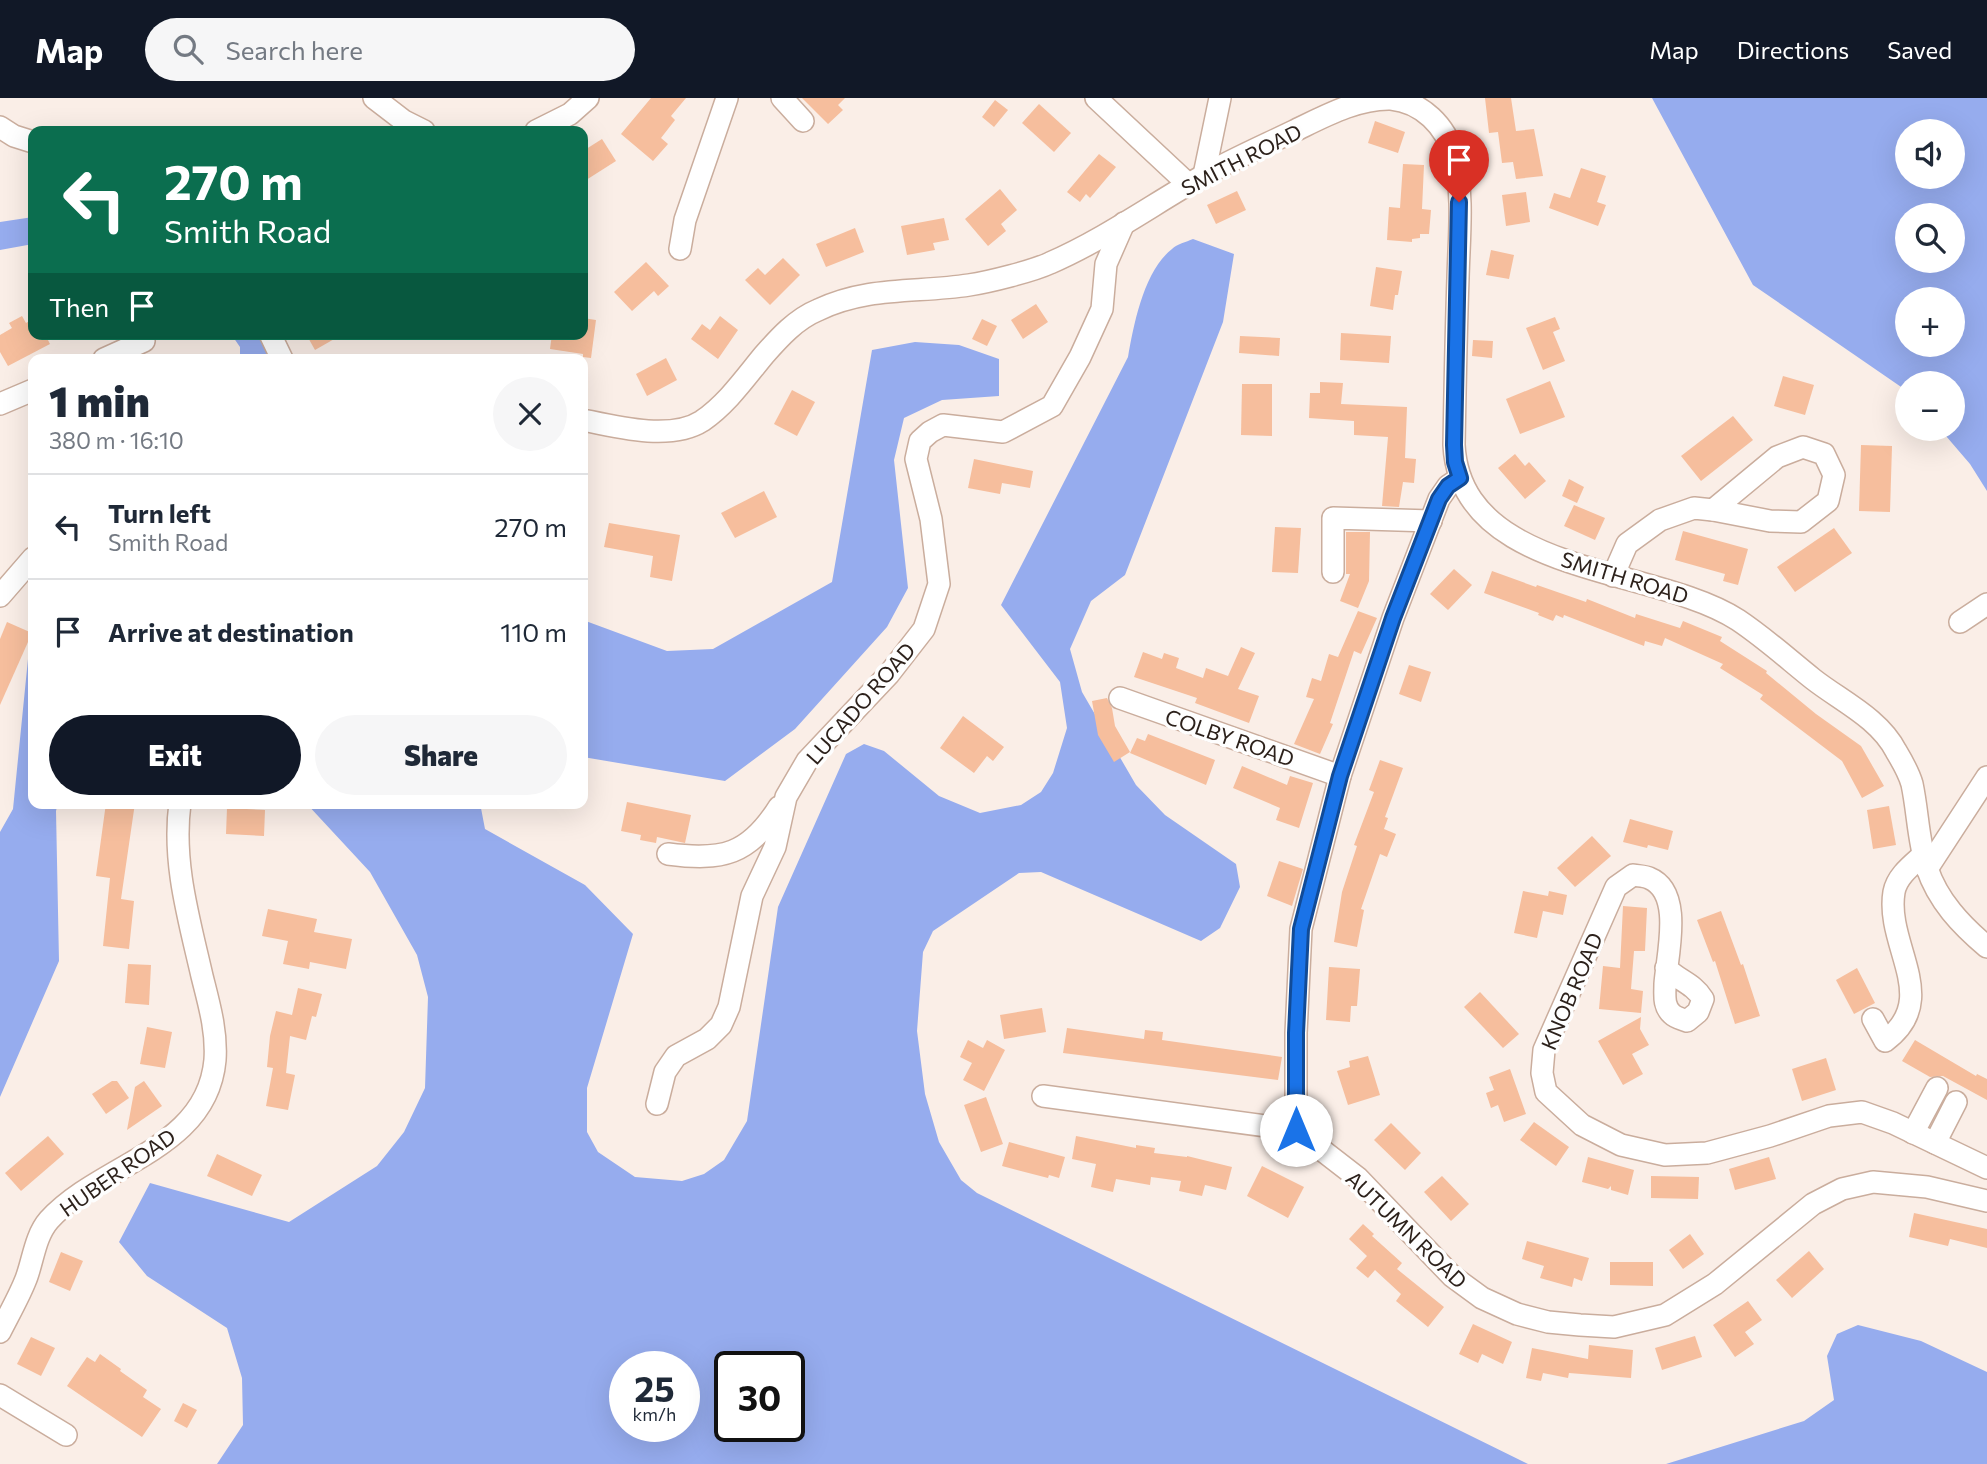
<!DOCTYPE html>
<meta charset="utf-8">
<style>
body{margin:0;font-family:Commissioner,sans-serif;background:#f6f6f7;color:#1f2937;height:100vh;display:flex;flex-direction:column;font-size:26px;white-space:nowrap}
*{box-sizing:border-box;margin:0}
p{font-size:23px;color:#747a83}
.icon{flex:none;width:38px;height:38px;fill:none;stroke:currentColor;stroke-width:2;stroke-linecap:round;stroke-linejoin:round}
.map{position:relative;flex:1;overflow:hidden}
.details{position:absolute;left:28px;top:256px;width:560px;height:455px;display:flex;flex-direction:column;background:#fff;border-radius:14px;box-shadow:0 7px 28px #0002}
.details>*{flex:none}
.banner{position:absolute;left:28px;top:28px;width:560px;height:214px;border-radius:14px;box-shadow:0 7px 28px #0002;background:#0b6e4f;color:#fff;overflow:hidden}
.tools{position:absolute;left:1895px;top:21px;display:grid;gap:14px}
.tools a{display:grid;place-items:center;width:70px;height:70px;border-radius:50%;background:#fff;box-shadow:0 7px 28px #0002;font-size:35px}
.speed{position:absolute;left:609px;top:1253px;display:flex;gap:14px;font-size:35px;font-weight:700;text-align:center}
.speed>*{display:grid;place-content:center;width:91px;height:91px;border-radius:50%;background:#fff;box-shadow:0 7px 28px #0002;line-height:1}
.speed small{font-size:18px;font-weight:400}
.speed .limit{border:4px solid #111;border-radius:10px;background:#fff;color:#111}
.pin{position:absolute;display:grid;place-items:center;width:60px;height:60px;color:#fff;margin:-72px -30px;border-radius:50% 50% 50% 0;rotate:-45deg;box-shadow:0 0 7px #0007}
.pin .icon{rotate:45deg}
.me{position:absolute;width:77px;margin:-38px;rotate:0deg;stroke-linejoin:round;filter:drop-shadow(0 0 5px #0008)}
.turn{display:flex;align-items:center;gap:24px;height:147px;padding:0 21px;font-size:32px}
.turn .icon{width:91px;height:91px;stroke-width:2.5}
.turn b{display:block;font-size:49px;line-height:60px}
.then{display:flex;align-items:center;height:66px;padding:0 21px;background:#0003;gap:14px;font-size:26px}
.round{display:grid;place-items:center;flex:none;width:74px;height:74px;border-radius:37px;background:#f6f6f7}
.head{display:flex;align-items:center;justify-content:space-between;height:119px;padding:0 21px}
h1{font-size:42px;font-weight:800;line-height:52px}
.action{display:flex;gap:14px;margin-top:auto;padding:14px 21px}
.action a{flex:1;height:80px;border-radius:42px;background:#111827;color:#fff;font-size:28px;font-weight:800;line-height:80px;text-align:center}
.action a+a{background:#f6f6f7;color:#1f2937}
ul{padding:0;list-style:none}
li{display:flex;align-items:center;gap:21px;height:105px;padding:0 21px;border-top:2px solid #e0e1e3}
li div{flex:1}
li b{display:block;font-size:26px}
li em{font-style:normal}
header{display:flex;align-items:center;gap:42px;box-sizing:border-box;height:98px;padding:0 35px;background:#111827;color:#fff}
header strong{font-size:33px}
nav{display:flex;gap:38px;margin-inline-start:auto;font-size:24px}
.search{width:490px;height:63px;background:#f6f6f7;display:flex;align-items:center;gap:18px;box-sizing:border-box;padding:0 24px;border-radius:38px;color:#747a83;font-size:26px}
.map>svg:first-child{display:block}
</style>
<header>
<strong>Map</strong>
<div class="search"><svg class="icon" aria-label="search" viewBox="0 0 24 24"><circle cx="10" cy="10" r="6"/><path d="M15 15l6 6"/></svg>Search here</div>
<nav><a>Map</a><a>Directions</a><a>Saved</a></nav>
</header>
<div class="map">
<svg width="1987" height="1366" viewBox="0 0 1987 1366">
<rect width="100%" height="100%" fill="#faeee7"/>
<!-- forest -->
<g fill="#96acee" fill-rule="evenodd">
<path d="M 1652,0 L 1987,0 L 1987,393 L 1970,366 L 1940,331 L 1953,331 L 1953,285 L 1908,285 L 1907,293 L 1753,187 ZM 1953,33 L 1953,79 L 1908,79 L 1908,33 ZM 1953,117 L 1953,163 L 1908,163 L 1908,117 ZM 1953,201 L 1953,247 L 1908,247 L 1908,201 Z"/>
<polygon points="33,119 33,146 0,152 0,124"/>
<path d="M 1193,141 L 1234,156 L 1223,224 L 1125,477 L 1091,503 L 1070,551 L 1082,594 L 1136,687 L 1165,717 L 1236,766 L 1240,789 L 1220,830 L 1201,843 L 1041,774 L 1019,775 L 933,833 L 923,854 L 917,933 L 925,996 L 939,1044 L 961,1082 L 977,1095 L 1528,1366 L 217,1366 L 243,1327 L 242,1280 L 227,1230 L 147,1178 L 119,1144 L 150,1085 L 289,1124 L 377,1068 L 404,1034 L 425,990 L 428,899 L 417,857 L 370,774 L 306,705 L 480,705 L 485,731 L 585,787 L 633,836 L 587,990 L 587,1034 L 598,1054 L 635,1079 L 682,1083 L 704,1076 L 724,1062 L 747,1023 L 778,809 L 846,656 L 864,646 L 884,653 L 939,698 L 980,715 L 1021,707 L 1041,694 L 1053,675 L 1067,630 L 1060,584 L 1001,507 L 1128,259 C 1134,225 1144,173 1172,151 C 1177,146 1186,144 1193,141 ZM 625,1269 L 684,1269 L 684,1328 L 625,1328 ZM 730,1269 L 789,1269 L 789,1328 L 730,1328 Z"/>
<polygon points="231,236 260,236 266,246 267,261 240,261 240,249"/>
<polygon points="915,244 959,247 999,261 999,298 942,302 904,320 894,362 908,490 887,529 795,631 725,683 583,659 583,522 667,553 713,551 832,484 872,252"/>
<polygon points="33,551 33,705 58,705 56,713 59,863 0,999 0,734 13,711 28,561"/>
<polygon points="1858,1227 1921,1243 1987,1274 1987,1366 1666,1366 1804,1323 1834,1302 1827,1258 1837,1236"/>
</g>
<!-- building -->
<g fill="#f6be9d">
<polygon points="651,0 686,0 671,18 675,22 661,40 668,46 653,63 621,36"/>
<polygon points="802,0 845,0 838,7 843,12 828,26"/>
<polygon points="1485,0 1511,0 1516,33 1534,31 1543,78 1516,81 1513,64 1502,65 1498,34 1489,35"/>
<polygon points="995,2 1008,12 994,29 982,19"/>
<polygon points="1039,6 1071,35 1054,54 1022,25"/>
<polygon points="1375,23 1405,34 1398,55 1368,45"/>
<polygon points="602,41 616,63 583,84 583,53"/>
<polygon points="1099,56 1116,69 1090,100 1086,96 1080,104 1067,94"/>
<polygon points="1403,66 1424,67 1422,111 1431,112 1429,136 1420,136 1420,140 1412,141 1412,144 1387,142 1389,109 1400,110"/>
<polygon points="1581,70 1606,78 1597,104 1606,107 1598,128 1549,110 1554,95 1570,100"/>
<polygon points="1000,91 1017,112 1001,126 1006,133 988,148 965,121"/>
<polygon points="1237,93 1246,112 1216,126 1207,107"/>
<polygon points="1526,94 1530,124 1506,128 1502,97"/>
<polygon points="944,120 949,142 933,145 935,152 907,157 901,128"/>
<polygon points="855,130 864,154 826,169 816,146"/>
<polygon points="1491,152 1514,157 1509,181 1486,177"/>
<polygon points="783,160 800,177 770,207 745,182 758,170 765,177"/>
<polygon points="646,164 669,188 658,198 654,193 632,213 614,194"/>
<polygon points="1376,169 1402,173 1398,197 1395,197 1393,212 1370,208"/>
<polygon points="1036,206 1048,224 1023,241 1011,222"/>
<polygon points="22,218 26,225 33,221 33,236 45,236 50,246 8,268 0,254 0,237 12,230 9,225"/>
<polygon points="720,218 738,232 718,261 691,241 702,226 710,232"/>
<polygon points="1555,219 1560,231 1553,234 1565,263 1543,272 1526,230"/>
<polygon points="583,220 596,222 591,260 583,259 583,256 550,251 552,236 583,236"/>
<polygon points="982,221 997,228 987,248 972,241"/>
<polygon points="1341,235 1391,238 1389,265 1340,262"/>
<polygon points="306,236 343,236 315,252"/>
<polygon points="1240,238 1280,240 1279,258 1239,255"/>
<polygon points="1473,242 1493,243 1492,260 1472,258"/>
<polygon points="666,260 677,282 647,298 636,276"/>
<polygon points="1783,278 1814,287 1805,317 1774,308"/>
<polygon points="1550,283 1565,319 1520,336 1506,301"/>
<polygon points="1320,284 1343,285 1341,306 1407,309 1405,360 1416,361 1414,385 1403,384 1399,409 1382,408 1388,339 1354,337 1354,323 1309,320 1310,295 1320,295"/>
<polygon points="1242,286 1272,286 1272,338 1241,337"/>
<polygon points="792,292 815,304 797,338 774,326"/>
<polygon points="1733,318 1753,342 1701,383 1681,358"/>
<polygon points="1861,347 1892,348 1890,414 1859,413"/>
<polygon points="1515,356 1525,368 1529,364 1546,383 1525,401 1498,370"/>
<polygon points="974,361 1033,373 1030,390 1002,385 1000,396 968,390"/>
<polygon points="1569,381 1584,389 1577,405 1562,398"/>
<polygon points="764,393 777,419 735,440 721,415"/>
<polygon points="1574,407 1605,420 1595,442 1564,428"/>
<polygon points="609,425 680,437 672,483 650,479 653,458 604,449"/>
<polygon points="1275,429 1301,430 1298,475 1272,474"/>
<polygon points="1834,430 1852,455 1795,494 1777,469"/>
<polygon points="1683,433 1748,451 1738,487 1723,483 1725,476 1675,462"/>
<polygon points="1346,434 1370,434 1369,483 1358,510 1340,503 1350,476 1346,476"/>
<polygon points="1454,471 1472,487 1448,512 1430,496"/>
<polygon points="1492,473 1536,489 1537,487 1586,504 1587,501 1635,520 1636,516 1680,530 1683,523 1722,539 1720,543 1767,573 1766,575 1816,616 1861,648 1884,688 1862,700 1842,663 1760,601 1763,597 1720,570 1723,566 1665,540 1662,548 1645,543 1644,548 1564,517 1563,520 1556,517 1553,523 1538,517 1539,515 1484,495"/>
<polygon points="1358,513 1377,520 1361,556 1354,553 1330,625 1333,626 1320,656 1294,646 1314,601 1306,599 1312,580 1321,583 1329,556 1338,559"/>
<polygon points="7,524 32,535 0,607 0,541"/>
<polygon points="1241,549 1255,555 1238,591 1259,598 1249,625 1195,605 1197,600 1134,579 1143,554 1162,561 1164,555 1179,560 1176,570 1203,580 1206,570 1228,578"/>
<polygon points="1409,567 1431,574 1421,604 1399,596"/>
<polygon points="1107,600 1112,610 1115,628 1130,654 1114,664 1098,637 1092,603"/>
<polygon points="963,618 1004,649 993,663 987,658 974,675 940,650"/>
<polygon points="1148,636 1215,662 1206,687 1130,655 1137,640 1145,643"/>
<polygon points="1380,662 1403,670 1385,719 1388,720 1384,731 1396,736 1387,759 1380,756 1361,811 1364,812 1357,849 1334,844 1342,794 1357,748 1354,747 1374,694 1369,692"/>
<polygon points="1242,668 1287,687 1290,678 1313,685 1299,730 1276,722 1280,710 1233,690"/>
<polygon points="627,704 691,717 685,745 657,739 656,745 640,742 641,737 621,733"/>
<polygon points="106,705 135,705 121,801 134,803 129,851 103,848 110,780 96,778"/>
<polygon points="1889,708 1896,747 1873,751 1867,712"/>
<polygon points="227,710 265,712 264,738 226,736"/>
<polygon points="1630,721 1673,733 1668,752 1648,747 1647,750 1623,744"/>
<polygon points="1592,738 1611,758 1575,789 1557,770"/>
<polygon points="1279,763 1303,771 1292,808 1267,798"/>
<polygon points="1523,793 1548,798 1549,793 1567,797 1563,817 1543,813 1537,840 1514,835"/>
<polygon points="1623,808 1647,810 1645,853 1634,853 1631,891 1643,893 1641,915 1599,911 1603,868 1620,870"/>
<polygon points="268,811 317,821 314,834 352,841 346,871 310,864 309,871 283,866 288,843 262,838"/>
<polygon points="1721,813 1741,867 1743,866 1760,918 1735,926 1715,863 1713,864 1697,822"/>
<polygon points="128,866 151,867 149,907 125,905"/>
<polygon points="1329,869 1360,871 1357,908 1351,908 1350,924 1326,922"/>
<polygon points="1857,870 1875,905 1854,916 1836,882"/>
<polygon points="298,890 322,896 316,919 312,918 306,942 290,938 286,975 295,977 288,1012 266,1008 273,970 267,969 270,938 276,913 292,917"/>
<polygon points="1480,894 1519,936 1503,950 1464,909"/>
<polygon points="1042,910 1046,934 1004,941 1000,917"/>
<polygon points="1641,919 1640,931 1649,947 1632,956 1643,976 1623,987 1598,943"/>
<polygon points="147,929 172,934 165,970 140,966"/>
<polygon points="1067,930 1144,941 1145,932 1163,934 1162,942 1282,959 1278,982 1063,955"/>
<polygon points="968,942 983,950 987,942 1005,952 984,993 963,982 972,965 960,959"/>
<polygon points="1915,942 1976,978 1977,976 1987,981 1987,1002 1943,978 1930,979 1902,963"/>
<polygon points="1368,958 1380,997 1348,1007 1337,973 1350,969 1349,963"/>
<polygon points="1826,960 1836,992 1802,1003 1792,971"/>
<polygon points="1510,971 1526,1016 1504,1024 1498,1007 1491,1010 1486,995 1494,992 1489,979"/>
<polygon points="112,983 117,983 129,1000 106,1016 92,996"/>
<polygon points="144,983 162,1008 127,1032 135,989"/>
<polygon points="986,999 1003,1046 981,1054 964,1007"/>
<polygon points="1534,1024 1569,1049 1556,1068 1520,1042"/>
<polygon points="1391,1025 1421,1055 1405,1072 1374,1042"/>
<polygon points="48,1038 64,1056 21,1093 5,1075"/>
<polygon points="1076,1038 1136,1050 1136,1047 1155,1050 1154,1055 1187,1059 1187,1058 1232,1069 1226,1092 1205,1087 1202,1098 1179,1093 1181,1083 1151,1079 1150,1087 1116,1081 1113,1094 1091,1089 1096,1066 1072,1061"/>
<polygon points="1009,1044 1065,1059 1059,1080 1049,1077 1048,1080 1002,1068"/>
<polygon points="217,1056 262,1077 252,1098 207,1078"/>
<polygon points="1588,1059 1634,1072 1628,1097 1611,1092 1611,1088 1608,1091 1582,1084"/>
<polygon points="1769,1059 1776,1081 1735,1092 1729,1071"/>
<polygon points="1262,1068 1304,1089 1288,1120 1247,1098"/>
<polygon points="1442,1078 1469,1106 1451,1123 1424,1094"/>
<polygon points="1651,1078 1699,1079 1698,1101 1651,1100"/>
<polygon points="1914,1115 1987,1131 1987,1150 1950,1141 1948,1148 1909,1139"/>
<polygon points="1363,1126 1374,1136 1372,1138 1402,1165 1397,1171 1444,1209 1428,1229 1396,1203 1401,1196 1375,1172 1368,1180 1356,1170 1367,1158 1349,1141"/>
<polygon points="1690,1136 1704,1156 1683,1171 1669,1152"/>
<polygon points="1527,1143 1589,1160 1582,1183 1574,1180 1572,1189 1540,1180 1544,1168 1522,1161"/>
<polygon points="1809,1153 1824,1171 1792,1200 1776,1182"/>
<polygon points="61,1154 83,1163 70,1193 49,1184"/>
<polygon points="1610,1164 1653,1164 1653,1188 1610,1187"/>
<polygon points="1748,1203 1762,1222 1745,1234 1754,1246 1735,1259 1713,1227"/>
<polygon points="1473,1226 1512,1244 1503,1266 1482,1256 1478,1265 1459,1256"/>
<polygon points="1695,1238 1702,1259 1662,1272 1655,1250"/>
<polygon points="31,1239 55,1250 41,1278 17,1266"/>
<polygon points="1589,1247 1633,1252 1631,1280 1569,1275 1568,1280 1543,1275 1541,1283 1526,1280 1532,1250 1588,1261"/>
<polygon points="100,1256 121,1271 120,1273 147,1292 143,1299 161,1311 142,1339 67,1288 87,1259 95,1264"/>
<polygon points="183,1305 197,1312 187,1330 174,1323"/>
</g>
<g fill="none" stroke-linecap="round" stroke-linejoin="round">
<!-- minor casing -->
<g stroke="#caad9d" stroke-width="24">
<g id="minor">
<polyline points="374,0 404,23 424,33"/>
<polyline points="782,0 803,23"/>
<polyline points="1096,0 1188,86"/>
<polyline points="0,29 14,38 33,44"/>
<polyline points="536,33 570,16 588,0"/>
<polyline points="1204,77 1220,0"/>
<polyline points="680,151 685,122 727,0"/>
<polyline points="270,236 282,261"/>
<polyline points="104,261 144,243"/>
<polyline points="0,306 33,292"/>
<path d="M 583,322 C 616,329 671,343 702,323 C 727,306 745,280 764,257 C 779,240 796,221 818,212 C 868,188 917,195 969,187 C 989,184 1033,173 1050,165 C 1103,142 1152,107 1201,79 C 1231,62 1263,48 1294,33 C 1323,19 1357,0 1391,1 C 1422,4 1446,28 1454,58 C 1464,96 1459,140 1458,180 C 1456,236 1455,292 1454,347 C 1461,478 1656,468 1738,522 C 1765,540 1788,561 1813,581 C 1841,603 1879,620 1896,653 C 1902,663 1909,675 1912,686 C 1918,714 1918,743 1927,770 C 1938,803 1961,827 1987,849"/>
<polygon points="1803,349 1824,356 1834,377 1828,403 1801,424 1770,423 1713,412 1777,359"/>
<polyline points="1333,474 1333,420 1431,423"/>
<polyline points="1613,478 1627,446 1660,422 1694,410 1713,412"/>
<polyline points="0,498 33,460"/>
<polyline points="1960,524 1987,506"/>
<polyline points="1120,600 1340,678"/>
<path d="M 668,756 C 722,763 749,757 779,709"/>
<polyline points="1927,771 1987,679"/>
<path d="M 1666,870 C 1679,883 1693,885 1703,901 L 1698,914 L 1687,923 C 1682,921 1676,920 1672,916 C 1663,908 1665,897 1665,886 C 1667,857 1684,794 1649,780 C 1645,778 1638,778 1633,777 L 1616,789 L 1544,952 L 1542,975 L 1546,994 L 1582,1027 L 1621,1047 L 1665,1057 L 1707,1055 L 1770,1038 L 1829,1018 L 1862,1014 L 1893,1025 L 1987,1070"/>
<path d="M 1873,921 L 1885,943 C 1942,901 1885,848 1894,794 C 1897,778 1912,767 1924,756"/>
<polyline points="1043,998 1296,1032 1358,1080 1452,1178 1482,1200 1517,1216 1548,1224 1580,1227 1614,1229 1665,1217 1715,1186 1813,1106 1842,1091 1873,1084 1927,1089 1987,1103"/>
<polyline points="657,1006 665,974 676,958 707,941 721,927 729,909 752,798 775,749 786,699 807,663 889,576 924,531 939,486 931,421 916,361 920,343 930,334 943,327 1003,334 1052,308 1080,259 1102,211 1106,166 1124,125"/>
<polyline points="1296,1032 1296,935 1301,831 1340,678 1393,520 1439,401 1448,388 1460,380"/>
<polyline points="1913,1035 1937,990"/>
<polyline points="1935,1045 1956,1004"/>
<path d="M 0,1234 C 9,1216 19,1199 26,1181 C 33,1163 35,1138 49,1122 C 101,1065 207,1052 215,962 C 217,933 209,906 202,878 C 189,821 172,764 180,705"/>
<polyline points="0,1297 66,1337"/>
</g>
</g>
<!-- minor -->
<use href="#minor" stroke="#fff" stroke-width="21"/>
</g>
<g fill="none" stroke-linecap="round" stroke-linejoin="round">
<!-- route casing -->
<g stroke="#114b97" stroke-width="18">
<polyline id="route" points="1296,1032 1296,935 1301,831 1340,678 1393,520 1439,401 1448,388 1460,380 1455,364 1454,347 1459,104"/>
</g>
<!-- route -->
<use href="#route" stroke="#1a73e8" stroke-width="12"/>
</g>
<g text-anchor="middle" dominant-baseline="central" stroke-width="7" stroke-linejoin="round" paint-order="stroke">
<!-- street labels -->
<g font-size="21" fill="#2c211b" stroke="#fefefe">
<text transform="translate(1241 61) rotate(-27)">SMITH ROAD</text>
<text transform="translate(1625 479) rotate(17)">SMITH ROAD</text>
<text transform="translate(860 605) rotate(-49)">LUCADO ROAD</text>
<text transform="translate(1230 639) rotate(19)">COLBY ROAD</text>
<text transform="translate(1571 893) rotate(-67)">KNOB ROAD</text>
<text transform="translate(117 1074) rotate(-35)">HUBER ROAD</text>
<text transform="translate(1407 1131) rotate(44)">AUTUMN ROAD</text>
</g>
</g>
</svg>
<div class="tools">
<a><svg class="icon" aria-label="sound" viewBox="0 0 24 24"><path d="M4 9h4l5-4v14l-5-4H4zM17 9q2 3 0 6"/></svg></a>
<a><svg class="icon" aria-label="search" viewBox="0 0 24 24"><circle cx="10" cy="10" r="6"/><path d="M15 15l6 6"/></svg></a>
<a>+</a>
<a>−</a>
</div>
<div class="speed"><div>25<small>km/h</small></div><div class="limit">30</div></div>
<div class="pin" style="left:1459px;top:104px;background:#d93025"><svg class="icon" aria-label="arrive" viewBox="0 0 24 24"><path d="M6 21V4h12l-3 4 3 4H6"/></svg></div>
<svg class="me" style="left:1296px;top:1032px" viewBox="-20 -20 40 40"><circle r="19" fill="#fff"/><path d="M0-13L10 11 0 6-10 11z" fill="#1a73e8"/></svg>
<div class="banner">
<div class="turn"><svg class="icon" aria-label="left" viewBox="0 0 24 24"><path d="M17 20v-9H6M10 6l-5 5 5 5"/></svg><div><b>270 m</b>Smith Road</div></div>
<div class="then">Then<svg class="icon" aria-label="arrive" viewBox="0 0 24 24"><path d="M6 21V4h12l-3 4 3 4H6"/></svg></div>
</div>
<section class="details">
<div class="head"><div><h1>1 min</h1><p>380 m · 16:10</p></div><a class="round"><svg class="icon" aria-label="close" viewBox="0 0 24 24"><path d="M6 6l12 12M18 6L6 18"/></svg></a></div>
<ul>
<li><svg class="icon" aria-label="left" viewBox="0 0 24 24"><path d="M17 20v-9H6M10 6l-5 5 5 5"/></svg><div><b>Turn left</b><p>Smith Road</p></div><em>270 m</em></li>
<li><svg class="icon" aria-label="arrive" viewBox="0 0 24 24"><path d="M6 21V4h12l-3 4 3 4H6"/></svg><div><b>Arrive at destination</b></div><em>110 m</em></li>
</ul>
<div class="action"><a>Exit</a><a>Share</a></div>
</section>
</div>
